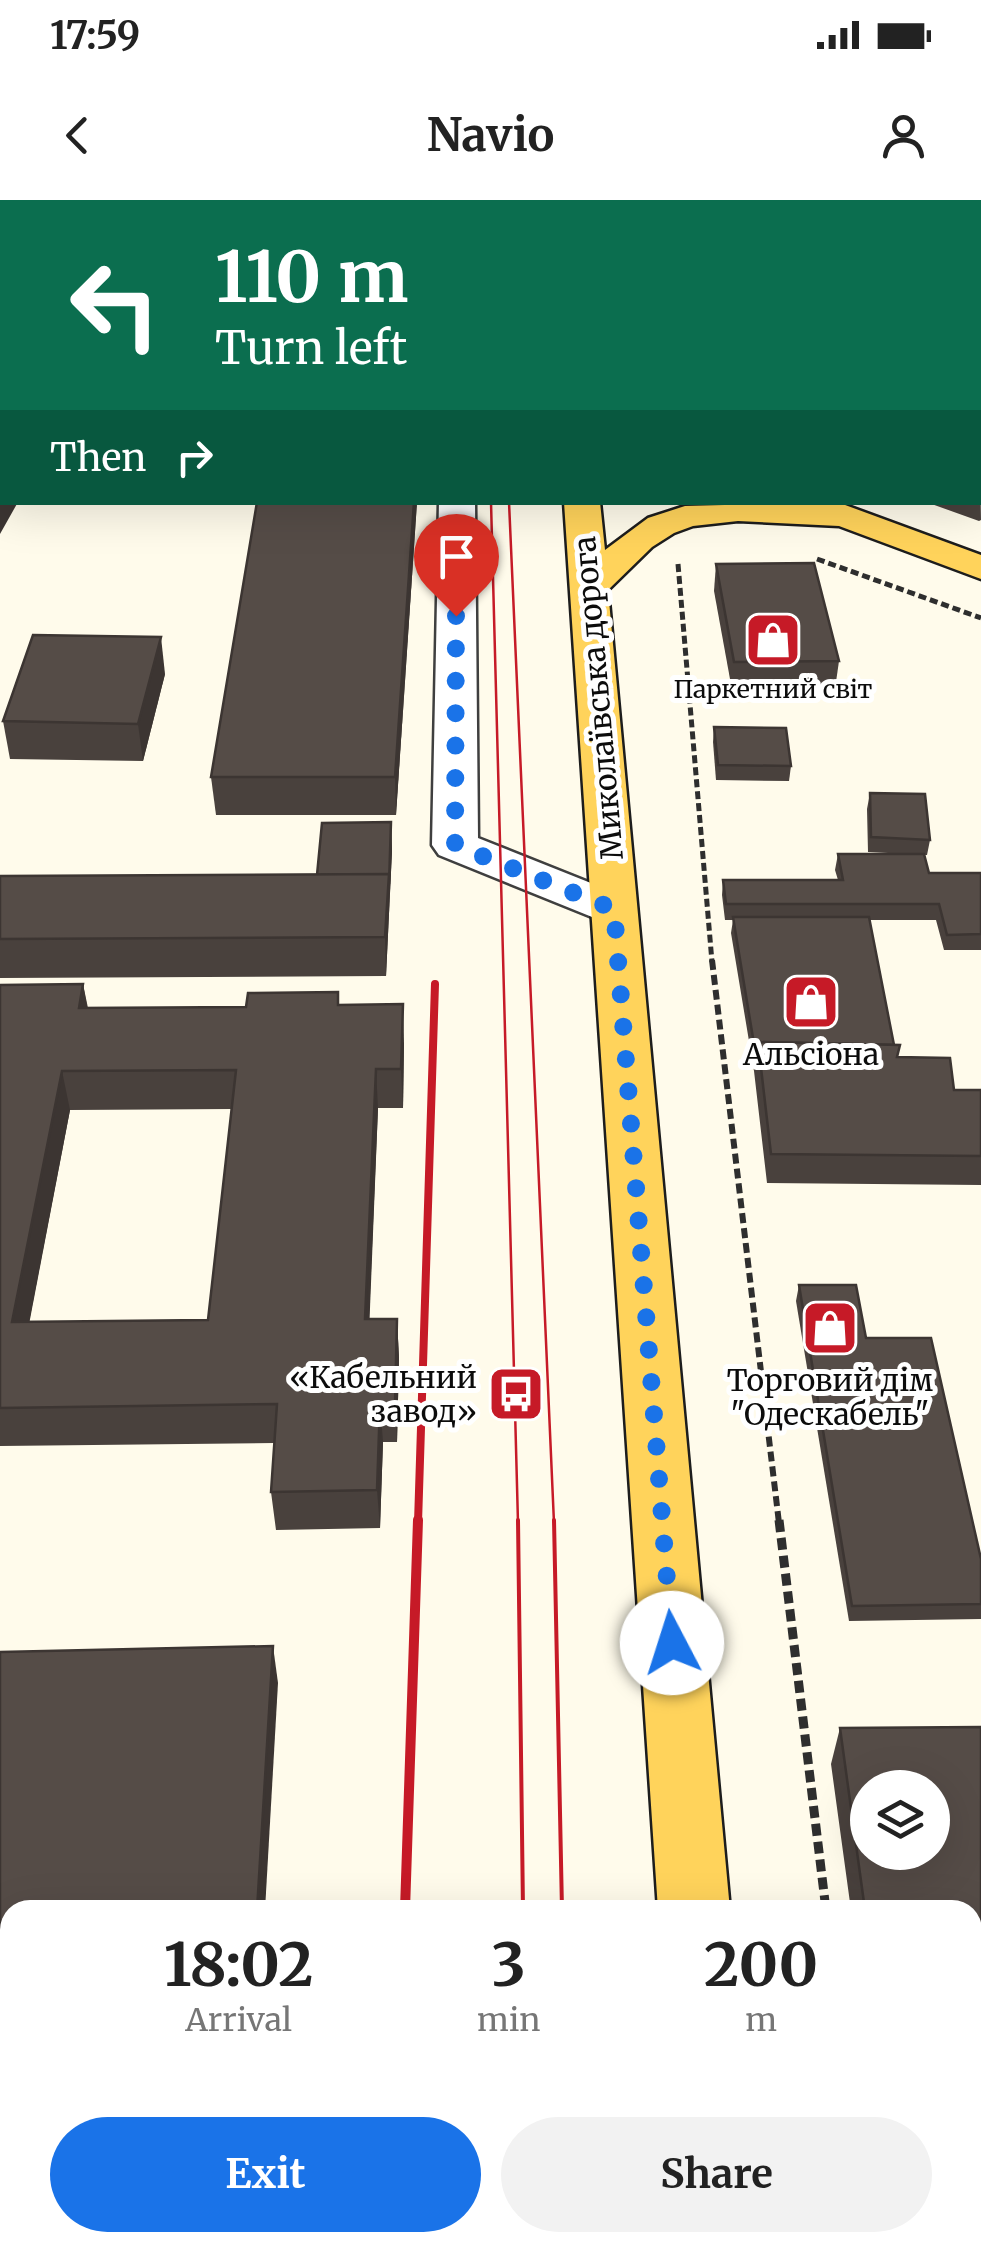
<!DOCTYPE html>
<meta charset="utf-8">
<style>
body{margin:0;font-family:Merriweather,serif;background:#f2f2f2;color:#222;height:100vh;display:flex;flex-direction:column;font-size:38px;white-space:nowrap}
*{box-sizing:border-box;margin:0}
p{font-size:32px;color:#767676}
.icon{flex:none;width:55px;height:55px;fill:none;stroke:currentColor;stroke-width:2;stroke-linecap:round;stroke-linejoin:round}
.map{position:relative;flex:1;overflow:hidden}
.sheet{position:absolute;left:0px;top:1700px;width:982px;height:352px;display:flex;flex-direction:column;background:#fff;border-radius:30px 30px 0 0;box-shadow:0 10px 40px #0002}
.sheet>*{flex:none}
.guide{position:absolute;left:0px;top:0px;width:982px;height:305px;box-shadow:0 10px 40px #0002;background:#0b6e4f;color:#fff;overflow:hidden}
.buttons{position:absolute;left:850px;top:1570px;display:grid;gap:20px}
.buttons a{display:grid;place-items:center;width:100px;height:100px;border-radius:50%;background:#fff;box-shadow:0 10px 40px #0002;font-size:50px}
.pin{position:absolute;display:grid;place-items:center;width:85px;height:85px;color:#fff;margin:-102px -42px;border-radius:50% 50% 50% 0;rotate:-45deg;box-shadow:0 0 10px #0007}
.pin .icon{rotate:45deg}
.me{position:absolute;width:110px;margin:-55px;rotate:355deg;stroke-linejoin:round;filter:drop-shadow(0 0 8px #0008)}
.turn{display:flex;align-items:center;gap:35px;height:210px;padding:0 50px;font-size:45px}
.turn .icon{width:130px;height:130px;stroke-width:2.5}
.turn b{display:block;font-size:70px;line-height:85px}
.then{display:flex;align-items:center;height:95px;padding:0 50px;background:#0003;gap:20px;font-size:38px}
.eta{display:flex;justify-content:space-evenly;align-items:center;height:170px;text-align:center}
.eta b{font-size:60px;font-weight:700;line-height:70px}
.primary-button{display:flex;gap:20px;margin-top:auto;padding:20px 50px}
.primary-button a{flex:1;height:115px;border-radius:60px;background:#1a73e8;color:#fff;font-size:40px;font-weight:700;line-height:115px;text-align:center}
.primary-button a+a{background:#f2f2f2;color:#222}
.status{display:flex;justify-content:space-between;align-items:center;height:70px;padding:0 50px;background:#fff;direction:ltr}
.status svg{height:28px;fill:currentColor}
header{display:flex;justify-content:space-between;align-items:center;height:130px;padding:0 50px;background:#fff;font-size:45px;font-weight:700}
.map>svg:first-child{display:block}
</style>
<div class="status"><b>17:59</b><svg viewBox="0 0 49 12"><path d="M0 12V9h3v3zM5 12V6h3v6zM10 12V3h3v9zM15 12V0h3v12zM26 1h20v11H26zM47 4h2v5h-2z"/></svg></div>
<header><svg class="icon" aria-label="back" viewBox="0 0 24 24"><path d="M15 5l-7 7 7 7"/></svg>Navio<svg class="icon" aria-label="person" viewBox="0 0 24 24"><circle cx="12" cy="8" r="4"/><path d="M4 21q1-7 8-7t8 7"/></svg></header>
<div class="map">
<svg width="981" height="2052" viewBox="0 0 981 2052">
<rect width="100%" height="100%" fill="#fffbeb"/>
<g fill="none" stroke-linecap="round" stroke-linejoin="round">
<!-- minor casing -->
<g stroke="#3f3f3f" stroke-width="5">
<g id="minor">
<rect x="449" y="0" width="28" height="2"/>
<polygon points="439,302 475,302 478,638 631,699 637,709 631,719 614,723 597,719 439,655 432,645"/>
</g>
</g>
<!-- major casing -->
<g stroke="#1d1d1d" stroke-width="5">
<g id="major">
<rect x="545" y="0" width="28" height="2"/>
<polygon points="564,302 600,302 605,350 648,318 685,306 837,302 981,355 981,379 839,326 738,321 693,326 674,333 652,347 608,390 730,1710 658,1710"/>
<polygon points="679,2042 761,2042 762,2052 680,2052"/>
</g>
</g>
<!-- path-far2 -->
<g stroke="#2e2e2e" stroke-width="5" stroke-dasharray="8 4" stroke-linecap="butt">
<polyline points="817,359 981,418"/>
<polyline points="678,364 712,762"/>
</g>
<!-- path-far1 -->
<polyline stroke="#2e2e2e" stroke-width="6" stroke-dasharray="10 5" stroke-linecap="butt" points="712,760 779,1323"/>
<!-- path -->
<g stroke="#2e2e2e" stroke-width="9" stroke-dasharray="12 6" stroke-linecap="butt">
<polyline points="779,1320 826,1710"/>
<polyline points="867,2042 868,2052"/>
</g>
<!-- minor -->
<use href="#minor" fill="#fff" fill-rule="evenodd"/>
<!-- major -->
<use href="#major" fill="#ffd35b" fill-rule="evenodd"/>
<!-- tram-far1 -->
<g stroke="#c61a27" stroke-width="2.5">
<polyline points="491,302 518,1323"/>
<polyline points="509,302 554,1323"/>
</g>
<!-- tram -->
<g stroke="#c61a27" stroke-width="4">
<polyline points="518,1320 523,1710"/>
<polyline points="554,1320 562,1710"/>
<polyline points="527,2042 527,2052"/>
<polyline points="571,2042 571,2052"/>
</g>
<!-- rail-far1 -->
<polyline stroke="#c61a27" stroke-width="8" points="418,1323 435,784"/>
<!-- rail -->
<g stroke="#c61a27" stroke-width="10">
<polyline points="405,1710 418,1320"/>
<polyline points="394,2042 394,2052"/>
</g>
</g>
<!-- wall -->
<g fill="#49413d" fill-rule="evenodd">
<polygon points="0,0 6,0 5,2 132,2 132,0 450,0 2,2 2,102 0,102"/>
<polygon points="947,0 981,0 981,71 980,2 810,2 946,1"/>
<polygon points="980,256 981,320 979,321 926,302 980,302"/>
<polygon points="257,302 417,302 396,615 216,615 211,577"/>
<polygon points="716,364 839,461 835,489 732,490 714,391"/>
<polygon points="165,474 143,561 10,559 3,521"/>
<polygon points="714,527 791,566 789,581 716,580 713,542"/>
<polygon points="870,593 930,640 927,655 925,655 929,673 981,673 981,750 944,750 936,720 869,720 897,857 954,890 981,890 981,985 767,983 754,871 731,733 733,720 725,720 722,695 723,680 838,680 835,670 838,654 908,654 868,652 867,609"/>
<polygon points="391,622 392,651 386,776 0,778 0,676 317,675"/>
<path d="M 83,784 L 88,808 L 246,807 L 338,792 L 339,805 L 404,843 L 403,908 L 378,908 L 369,1119 L 397,1119 L 399,1158 L 397,1242 L 383,1242 L 380,1328 L 276,1330 L 271,1292 L 274,1243 L 0,1246 L 0,785 ZM 232,909 L 208,1120 L 29,1122 L 70,910 Z"/>
<polygon points="799,1085 866,1138 981,1359 981,1419 849,1421 796,1101"/>
<polygon points="981,1527 981,2052 898,2052 897,2042 972,2042 972,1710 851,1710 831,1564 840,1528"/>
</g>
<!-- shaded-wall -->
<g fill="#3c3532">
<polygon points="2,284 2,302 18,302 0,334 0,288"/>
<polygon points="414,302 417,302 396,615 395,577"/>
<polygon points="161,437 165,474 143,561 138,524"/>
<polygon points="391,622 392,651 386,776 385,737"/>
<polygon points="83,784 90,823 79,808"/>
<polygon points="403,804 404,843 403,908 401,869"/>
<polygon points="376,869 378,908 368,1158 365,1119"/>
<polygon points="62,871 70,910 22,1161 12,1122"/>
<polygon points="397,1119 399,1158 397,1242 395,1204"/>
<polygon points="380,1203 383,1242 380,1328 377,1290"/>
<polygon points="273,1446 278,1483 265,1710 257,1710"/>
<polygon points="237,2042 246,2042 245,2052 236,2052"/>
</g>
<!-- building -->
<g fill="#554c47" stroke="#3c3532" stroke-width="2.5" fill-rule="evenodd">
<polygon points="447,0 447,2 2,2 2,70 0,70 0,2"/>
<polygon points="652,0 722,0 723,2 653,2"/>
<polygon points="964,0 981,0 981,30 980,2 965,2"/>
<polygon points="959,1 960,2 810,2"/>
<polygon points="0,172 2,172 2,284 0,288"/>
<rect x="980" y="256" width="1" height="38"/>
<polygon points="257,302 414,302 395,577 211,577"/>
<polygon points="814,363 839,461 734,462 716,364"/>
<polygon points="33,435 161,437 138,524 3,521"/>
<polygon points="714,527 786,528 791,566 718,565"/>
<polygon points="870,593 925,594 930,640 871,637"/>
<polygon points="391,622 389,684 389,674 317,675 322,623"/>
<polygon points="838,654 924,654 929,673 981,673 981,734 947,735 939,704 726,704 723,680 843,680"/>
<polygon points="389,674 385,737 0,739 0,676"/>
<polygon points="733,717 869,717 894,845 758,842 756,856"/>
<path d="M 83,784 L 79,808 L 246,807 L 248,793 L 338,792 L 338,805 L 403,804 L 401,869 L 376,869 L 365,1119 L 397,1119 L 395,1204 L 380,1203 L 377,1290 L 271,1292 L 277,1204 L 0,1208 L 0,785 ZM 236,870 L 208,1120 L 12,1122 L 62,871 Z"/>
<polygon points="758,842 900,845 897,857 950,858 954,890 981,890 981,956 771,954"/>
<polygon points="799,1085 856,1085 866,1138 931,1138 981,1359 981,1404 852,1406"/>
<polygon points="273,1446 257,1710 10,1710 10,2042 237,2042 236,2052 0,2052 0,1452"/>
<path d="M 981,1527 L 981,1754 L 972,1754 L 972,1710 L 865,1710 L 840,1528 ZM 868,1588 L 932,1588 L 932,1652 L 868,1652 Z"/>
<polygon points="972,1762 981,1762 981,2052 910,2052 909,2042 972,2042"/>
</g>
<g fill="none" stroke-linecap="round" stroke-linejoin="round">
<!-- route -->
<polyline stroke="#1a73e8" stroke-width="18" stroke-dasharray="0 32.4" points="456,416 455,645 614,709 672,1443"/>
</g>
<!-- icons -->
<defs>
<g id="shop-square" transform="scale(2.875)"><rect x="-9" y="-9" width="18" height="18" rx="4" fill="#c61a27" stroke="#fff"/><path d="M-5-2.5h2.3a2.7 3.5 0 0 1 5.4 0H5L5.5 6h-11ZM-1.5-2.5h3a1.5 2.3 0 0 0-3 0Z" fill="#fff"/></g>
<g id="bus-square" transform="scale(2.875)"><rect x="-9" y="-9" width="18" height="18" rx="4" fill="#c61a27" stroke="#fff"/><path d="M-5-6H5V4H4V6H2V4H-2V6H-4V4H-5ZM-3.5-4V0h7V-4ZM-3.5 1.2v1.5H-2V1.2ZM2 1.2v1.5H3.5V1.2Z" fill="#fff"/></g>
</defs>
<g fill-rule="evenodd">
<use href="#shop-square" x="773" y="440"/>
<use href="#shop-square" x="811" y="802"/>
<use href="#shop-square" x="830" y="1128"/>
<use href="#bus-square" x="516" y="1194"/>
</g>
<g text-anchor="middle" dominant-baseline="central" stroke-width="10" stroke-linejoin="round" paint-order="stroke">
<!-- far-poi labels -->
<g font-size="25" fill="#0c0c0c" stroke="#fff">
<text x="773" y="489">Паркетний світ</text>
</g>
<!-- street labels -->
<g font-size="30" fill="#0c0c0c" stroke="#fff">
<text transform="translate(598 498) rotate(-95)">Миколаївська дорога</text>
</g>
<!-- poi labels -->
<g font-size="30" fill="#0c0c0c" stroke="#fff">
<text x="811" y="854">Альсіона</text>
<text x="477" y="1177" text-anchor="end">«Кабельний<tspan x="477" dy="34">завод»</tspan></text>
<text x="830" y="1180">Торговий дім<tspan x="830" dy="34">"Одескабель"</tspan></text>
</g>
</g>
</svg>
<div class="buttons">
<a><svg class="icon" aria-label="layers" viewBox="0 0 24 24"><path d="M12 4l9 5-9 5-9-5zM3 14l9 5 9-5"/></svg></a>
</div>
<div class="pin" style="left:456px;top:416px;background:#d93025"><svg class="icon" aria-label="arrive" viewBox="0 0 24 24"><path d="M6 21V4h12l-3 4 3 4H6"/></svg></div>
<svg class="me" style="left:672px;top:1443px" viewBox="-20 -20 40 40"><circle r="19" fill="#fff"/><path d="M0-13L10 11 0 6-10 11z" fill="#1a73e8"/></svg>
<div class="guide">
<div class="turn"><svg class="icon" aria-label="left" viewBox="0 0 24 24"><path d="M17 20v-9H6M10 6l-5 5 5 5"/></svg><div><b>110 m</b>Turn left</div></div>
<div class="then">Then<svg class="icon" aria-label="right" viewBox="0 0 24 24"><path d="M7 20v-9h11M14 6l5 5-5 5"/></svg></div>
</div>
<section class="sheet">
<div class="eta">
<div><b>18:02</b><p>Arrival</p></div>
<div><b>3</b><p>min</p></div>
<div><b>200</b><p>m</p></div>
</div>
<div class="primary-button"><a>Exit</a><a>Share</a></div>
</section>
</div>
